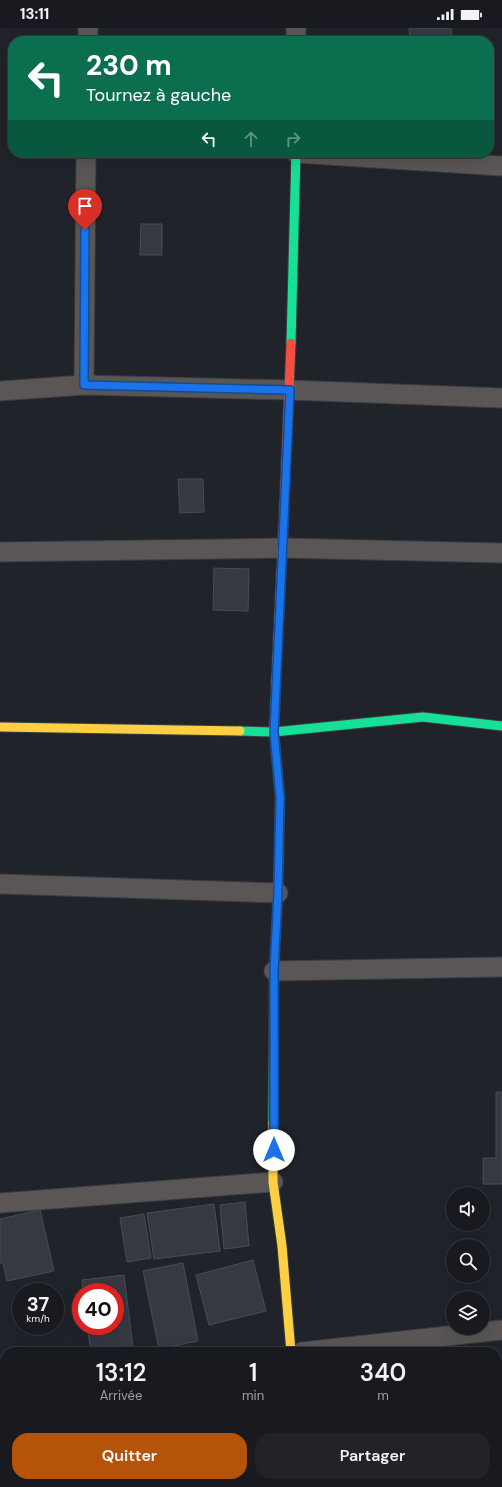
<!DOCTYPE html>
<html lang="fr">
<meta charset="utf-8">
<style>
body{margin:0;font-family:"DM Sans",sans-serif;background:#212329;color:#f1f3f6;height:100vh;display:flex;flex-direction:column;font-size:15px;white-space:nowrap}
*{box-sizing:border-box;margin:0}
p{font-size:13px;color:#9fa1a5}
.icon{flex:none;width:22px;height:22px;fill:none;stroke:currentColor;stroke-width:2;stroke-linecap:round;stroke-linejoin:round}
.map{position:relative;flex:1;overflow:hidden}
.panel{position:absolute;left:0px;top:1319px;width:502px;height:140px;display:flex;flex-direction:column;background:#181a20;border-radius:16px 16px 0 0;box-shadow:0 4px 16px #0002,0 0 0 1px #36383e}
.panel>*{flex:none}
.guide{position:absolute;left:8px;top:8px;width:486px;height:122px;border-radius:16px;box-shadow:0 4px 16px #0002,0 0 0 1px #36383e;background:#0b6e4f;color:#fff;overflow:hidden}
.buttons{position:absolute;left:446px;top:1159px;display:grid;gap:8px}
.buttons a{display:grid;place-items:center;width:44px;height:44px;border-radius:50%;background:#181a20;box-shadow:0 4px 16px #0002,0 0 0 1px #36383e;font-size:20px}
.speed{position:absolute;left:12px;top:1255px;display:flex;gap:8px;font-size:20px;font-weight:700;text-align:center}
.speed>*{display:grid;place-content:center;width:52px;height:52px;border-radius:50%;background:#181a20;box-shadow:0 4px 16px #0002,0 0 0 1px #36383e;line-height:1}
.speed small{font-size:10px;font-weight:400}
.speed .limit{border:6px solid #d22;background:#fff;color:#111}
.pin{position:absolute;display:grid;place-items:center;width:34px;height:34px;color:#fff;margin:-41px -17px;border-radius:50% 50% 50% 0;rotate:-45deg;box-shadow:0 0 4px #0007}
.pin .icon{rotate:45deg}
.me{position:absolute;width:44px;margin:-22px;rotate:0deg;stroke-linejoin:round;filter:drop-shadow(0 0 3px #0008)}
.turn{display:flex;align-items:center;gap:14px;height:84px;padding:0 12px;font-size:18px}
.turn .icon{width:52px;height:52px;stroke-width:2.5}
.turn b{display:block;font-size:28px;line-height:34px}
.lanes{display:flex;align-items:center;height:38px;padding:0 12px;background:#0003;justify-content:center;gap:20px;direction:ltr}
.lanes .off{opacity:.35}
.eta{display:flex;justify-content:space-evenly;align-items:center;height:68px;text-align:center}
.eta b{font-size:24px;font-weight:600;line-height:28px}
.primary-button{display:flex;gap:8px;margin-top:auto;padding:8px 12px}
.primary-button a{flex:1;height:46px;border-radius:16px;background:#b45309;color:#fff;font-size:16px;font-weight:600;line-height:46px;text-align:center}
.primary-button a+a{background:#212329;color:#f1f3f6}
.status{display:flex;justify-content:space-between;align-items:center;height:28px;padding:0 20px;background:#181a20;direction:ltr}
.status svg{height:11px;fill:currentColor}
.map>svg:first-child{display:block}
</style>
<div class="status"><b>13:11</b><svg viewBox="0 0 49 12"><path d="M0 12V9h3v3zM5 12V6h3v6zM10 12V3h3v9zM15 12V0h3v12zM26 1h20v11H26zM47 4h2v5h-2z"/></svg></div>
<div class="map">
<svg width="502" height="1459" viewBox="0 0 502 1459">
<rect width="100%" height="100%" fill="#20232a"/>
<!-- building -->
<g fill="#353942" stroke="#494c53">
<polygon points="409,0 451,0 452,9 410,12"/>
<polygon points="141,196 162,196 162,227 140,227"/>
<polygon points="178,451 203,451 204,484 180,485"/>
<polygon points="214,540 249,541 248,583 213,582"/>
<polygon points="496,1064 502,1064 502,1156 483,1156 483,1130 496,1130"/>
<polygon points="245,1174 249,1218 224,1221 220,1177"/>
<polygon points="214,1176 220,1223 154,1231 147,1185"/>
<polygon points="40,1182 54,1243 7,1253 3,1235 0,1235 0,1191"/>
<polygon points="144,1186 151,1230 127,1234 120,1190"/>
<polygon points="253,1232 266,1283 209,1297 196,1247"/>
<polygon points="183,1235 198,1313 159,1321 143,1243"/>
<polygon points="124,1247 133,1320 91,1324 87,1298 115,1298 115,1264 83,1264 82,1252"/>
</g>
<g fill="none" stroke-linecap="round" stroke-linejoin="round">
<!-- street casing -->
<g stroke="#3a3d42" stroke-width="21">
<g id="street">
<polyline points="296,0 296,13"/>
<polyline points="88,13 88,0"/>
<polyline points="296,125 502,138"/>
<polyline points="84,357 86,125"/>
<polyline points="0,363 84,357 290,362 502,370"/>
<polyline points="0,524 283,520 502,525"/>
<polyline points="0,856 278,865"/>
<polyline points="274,943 502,939"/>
<polyline points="0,1175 273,1154"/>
<polyline points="302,1324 502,1302"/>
</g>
</g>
<!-- fast casing -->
<g stroke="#3a3d42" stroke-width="11">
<g id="fast">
<polyline points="291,315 296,125"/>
<polyline points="240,703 274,704 423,689 502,698"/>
<polyline points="273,1095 274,943 278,865 280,769 274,704 276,655"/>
<polyline points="47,1454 50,1459"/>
</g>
</g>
<!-- slow casing -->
<g stroke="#3a3d42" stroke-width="11">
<g id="slow">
<polyline points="276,655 283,506"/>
<polyline points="0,699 240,703"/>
<polyline points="273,1095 273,1154 282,1218 291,1324"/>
<polyline points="0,1385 5,1392"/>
</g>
</g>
<!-- jam casing -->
<g stroke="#3a3d42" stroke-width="11">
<polyline id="jam" points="283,506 291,315"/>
</g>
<!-- street -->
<use href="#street" stroke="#595655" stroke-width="19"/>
<!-- fast -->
<use href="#fast" stroke="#16e098" stroke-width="9"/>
<!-- slow -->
<use href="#slow" stroke="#ffcf43" stroke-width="9"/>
<!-- jam -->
<use href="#jam" stroke="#f24e42" stroke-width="9"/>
</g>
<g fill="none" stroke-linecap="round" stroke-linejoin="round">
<!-- route casing -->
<g stroke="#114b97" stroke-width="10">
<polyline id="route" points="85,202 84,357 290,362 274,704 280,769 278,865 274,942 274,1122"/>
</g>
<!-- route -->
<use href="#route" stroke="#1a73e8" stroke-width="7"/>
</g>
</svg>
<div class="buttons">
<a><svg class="icon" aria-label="sound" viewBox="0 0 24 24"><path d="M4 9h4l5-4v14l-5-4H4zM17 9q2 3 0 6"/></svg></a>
<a><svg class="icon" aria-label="search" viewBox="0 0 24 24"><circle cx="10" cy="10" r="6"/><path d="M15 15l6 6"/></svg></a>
<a><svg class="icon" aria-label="layers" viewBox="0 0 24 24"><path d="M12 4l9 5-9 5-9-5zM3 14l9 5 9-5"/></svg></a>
</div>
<div class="speed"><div>37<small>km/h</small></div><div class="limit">40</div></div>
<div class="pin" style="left:85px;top:202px;background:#d93025"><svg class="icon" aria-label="arrive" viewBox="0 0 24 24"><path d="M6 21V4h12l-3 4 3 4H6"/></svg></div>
<svg class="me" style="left:274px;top:1122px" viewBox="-20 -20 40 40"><circle r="19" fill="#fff"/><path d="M0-13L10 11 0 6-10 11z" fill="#1a73e8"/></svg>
<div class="guide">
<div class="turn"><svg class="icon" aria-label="left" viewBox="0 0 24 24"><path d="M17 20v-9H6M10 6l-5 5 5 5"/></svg><div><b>230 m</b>Tournez à gauche</div></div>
<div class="lanes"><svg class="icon" aria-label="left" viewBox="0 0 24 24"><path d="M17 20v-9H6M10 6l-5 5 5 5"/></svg><svg class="icon off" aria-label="ahead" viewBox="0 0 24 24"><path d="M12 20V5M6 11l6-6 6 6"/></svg><svg class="icon off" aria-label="right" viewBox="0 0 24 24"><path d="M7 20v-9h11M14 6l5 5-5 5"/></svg></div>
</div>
<section class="panel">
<div class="eta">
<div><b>13:12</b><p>Arrivée</p></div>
<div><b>1</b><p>min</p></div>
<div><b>340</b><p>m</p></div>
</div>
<div class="primary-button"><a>Quitter</a><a>Partager</a></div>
</section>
</div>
